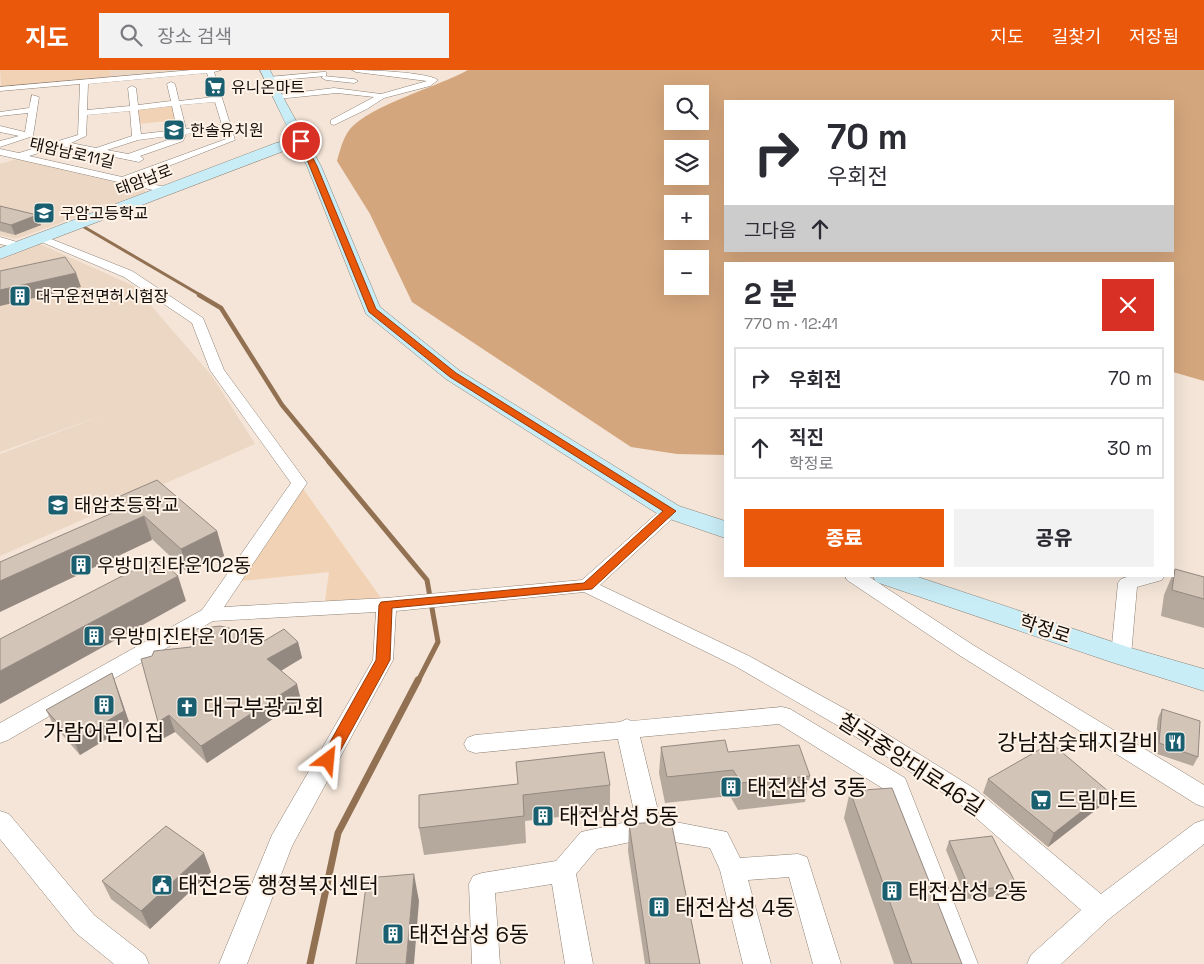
<!DOCTYPE html>
<html lang="ko">
<meta charset="utf-8">
<style>
body{margin:0;font-family:"Space Grotesk","Noto Sans KR",sans-serif;background:#f2f2f3;color:#2b2b33;height:100vh;display:flex;flex-direction:column;font-size:19px;white-space:nowrap}
*{box-sizing:border-box;margin:0}
p{font-size:16px;color:#7c7c81}
.icon{flex:none;width:28px;height:28px;fill:none;stroke:currentColor;stroke-width:2;stroke-linecap:round;stroke-linejoin:round}
.map{position:relative;flex:1;overflow:hidden}
.drawer{position:absolute;left:724px;top:192px;width:450px;height:315px;display:flex;flex-direction:column;background:#fff;border-radius:0px;box-shadow:0 5px 20px #0002}
.drawer>*{flex:none}
.banner{position:absolute;left:724px;top:30px;width:450px;height:152px;border-radius:0px;box-shadow:0 5px 20px #0002;background:#fff;color:#2b2b33;overflow:hidden}
.controls{position:absolute;left:664px;top:15px;display:grid;gap:10px}
.controls a{display:grid;place-items:center;width:45px;height:45px;border-radius:0px;background:#fff;box-shadow:0 5px 20px #0002;font-size:25px}
.pin{position:absolute;display:grid;place-items:center;width:42px;height:42px;color:#fff;margin:-21px;border:2px solid #fff;border-radius:50%;box-shadow:0 1px 5px #0007}
.me{position:absolute;width:55px;margin:-28px;rotate:29deg;stroke-linejoin:round;filter:drop-shadow(0 0 4px #0008)}
.turn{display:flex;align-items:center;gap:18px;height:105px;padding:0 20px;font-size:22px}
.turn .icon{width:65px;height:65px;stroke-width:2.5}
.turn b{display:block;font-size:35px;line-height:42px}
.then{display:flex;align-items:center;height:48px;padding:0 20px;background:#0003;gap:10px;font-size:19px}
.round{display:grid;place-items:center;flex:none;width:52px;height:52px;border-radius:0px;background:#f2f2f3}
.summary{display:flex;align-items:center;justify-content:space-between;height:85px;padding:0 20px}
h1{font-size:30px;font-weight:800;line-height:38px}
.button{display:flex;gap:10px;margin-top:auto;padding:10px 20px}
.button a{flex:1;height:58px;border-radius:0px;background:#ea580c;color:#fff;font-size:20px;font-weight:800;line-height:58px;text-align:center}
.button a+a{background:#f2f2f3;color:#2b2b33}
ul{padding:0;list-style:none}
li{display:flex;align-items:center;gap:15px;height:62px;margin:0 10px 8px;padding:0 10px;border:2px solid #e1e1e2;border-radius:0px}
li div{flex:1}
li b{display:block;font-size:19px}
li em{font-style:normal}
header{display:flex;align-items:center;gap:30px;box-sizing:border-box;height:70px;padding:0 25px;background:#ea580c;color:#fff}
header strong{font-size:24px}
nav{display:flex;gap:28px;margin-inline-start:auto;font-size:18px}
.search{width:350px;height:45px;background:#f2f2f3;display:flex;align-items:center;gap:12px;box-sizing:border-box;padding:0 18px;border-radius:0px;color:#7c7c81;font-size:19px}
.map>svg:first-child{display:block}
</style>
<header>
<strong>지도</strong>
<div class="search"><svg class="icon" aria-label="search" viewBox="0 0 24 24"><circle cx="10" cy="10" r="6"/><path d="M15 15l6 6"/></svg>장소 검색</div>
<nav><a>지도</a><a>길찾기</a><a>저장됨</a></nav>
</header>
<div class="map">
<svg width="1204" height="894" viewBox="0 0 1204 894">
<rect width="100%" height="100%" fill="#f4e5d8"/>
<!-- built -->
<g fill="#ecd7c4">
<polygon points="110,0 190,0 111,7"/>
<polygon points="16,89 144,119 146,122 16,169 0,165 0,94"/>
<polygon points="40,174 134,216 212,306 255,374 0,486 0,384 109,343 0,382 0,190"/>
</g>
<!-- green -->
<g fill="#f2d2b5">
<polygon points="0,0 110,0 111,7 1,17"/>
<polygon points="172,34 177,50 138,54 136,38"/>
<polygon points="299,413 386,535 324,538 329,502 232,512"/>
</g>
<!-- forest -->
<path fill="#d4a67d" fill-rule="evenodd" d="M 468,0 L 1204,0 L 1204,311 L 1173,302 L 1172,194 L 725,194 L 725,385 L 677,384 L 631,377 L 412,232 L 370,144 L 337,91 C 340,80 343,68 350,59 C 371,35 437,17 468,0 ZM 672,24 L 700,24 L 700,51 L 672,51 ZM 725,31 L 1172,31 L 1172,181 L 725,181 ZM 672,79 L 700,79 L 700,106 L 672,106 ZM 672,134 L 700,134 L 700,161 L 672,161 ZM 672,189 L 700,189 L 700,216 L 672,216 Z"/>
<g fill="none" stroke-linecap="round" stroke-linejoin="round">
<!-- stream-far3 -->
<polyline stroke="#927152" stroke-width="3" points="84,157 202,226"/>
<!-- stream-far2 -->
<polyline stroke="#927152" stroke-width="4.5" points="199,225 221,238 282,335 330,393"/>
<!-- stream-far1 -->
<polyline stroke="#927152" stroke-width="5" points="329,392 427,510 438,572 418,611"/>
<!-- stream -->
<polyline stroke="#927152" stroke-width="7" points="310,894 338,763 418,610"/>
<!-- minor casing -->
<g stroke="#8d8074" stroke-width="1">
<g id="minor">
<path d="M 192,0 L 221,0 L 214,2 L 235,70 L 133,110 L 170,118 L 170,122 L 166,123 L 0,85 L 0,79 L 19,83 L 78,65 L 80,14 L 0,21 L 0,17 ZM 207,3 L 214,27 L 179,31 L 175,14 L 171,12 L 167,14 L 171,31 L 138,35 L 136,18 L 132,16 L 128,18 L 130,36 L 87,40 L 88,14 ZM 215,32 L 222,55 L 186,59 L 180,35 ZM 172,36 L 177,60 L 141,64 L 138,40 ZM 130,41 L 132,66 L 96,78 L 71,73 L 86,66 L 87,45 ZM 224,60 L 226,69 L 122,107 L 29,86 L 61,76 L 139,92 L 144,89 L 140,86 L 183,71 L 186,64 ZM 177,65 L 176,67 L 128,84 L 107,80 L 138,70 Z"/>
<path d="M 352,0 C 370,0 426,2 438,10 L 430,16 L 384,28 L 367,39 L 334,55 L 331,54 L 331,50 L 374,27 L 337,23 L 277,29 L 273,27 L 277,25 L 334,18 L 381,24 L 427,11 L 356,2 Z"/>
<polygon points="323,2 326,2 326,6 269,11 265,9 269,7"/>
<polygon points="323,6 354,9 358,11 354,13 326,10 322,8"/>
<polygon points="32,25 39,27 33,66 0,77 0,71 19,66 0,62 0,56 25,62 28,43 0,46 0,42 29,38"/>
<polygon points="41,165 132,201 203,248 224,300 307,413 224,537 386,528 582,510 664,437 670,436 676,437 679,441 676,445 600,515 749,586 858,646 975,719 1101,824 1195,753 1204,750 1204,774 1109,849 1061,894 1027,894 1031,885 1081,840 959,733 842,658 735,596 584,522 396,541 393,590 292,776 247,894 219,894 272,765 373,590 376,542 213,551 8,670 0,673 0,653 202,540 291,413 210,300 192,253 124,207 37,170 35,168 37,166"/>
<polygon points="0,167 24,174 26,176 20,179 0,174"/>
<polygon points="845,506 868,506 973,575 1204,715 1204,737 1196,734 959,585 847,510"/>
<polygon points="1130,506 1164,506 1162,510 1137,517 1131,585 1128,590 1121,592 1114,590 1111,585 1118,513 1121,509"/>
<polygon points="782,637 790,639 905,708 978,894 950,894 887,721 779,654 640,667 660,749 727,762 740,788 798,784 807,787 841,894 813,894 789,807 748,810 771,894 743,894 720,800 710,778 650,768 597,779 576,804 593,894 565,894 552,814 495,823 500,894 472,894 469,814 473,806 482,803 556,791 581,762 636,750 618,669 475,683 467,680 464,674 467,668 475,665 620,652 627,649 631,651"/>
<polygon points="0,741 9,744 94,845 145,885 149,894 114,894 76,863 0,769"/>
</g>
</g>
<!-- secondary casing -->
<g stroke="#8d8074" stroke-width="1">
<g id="secondary">
<polygon points="260,0 270,0 283,27 321,96 380,237 460,301 679,436 725,451 725,468 661,446 446,309 366,244 307,96 297,76 0,189 0,178 276,73 293,69"/>
<polygon points="873,506 915,506 1131,578 1204,599 1204,621 1111,592 876,512"/>
</g>
</g>
<!-- minor -->
<use href="#minor" fill="#fff" fill-rule="evenodd"/>
<!-- secondary -->
<use href="#secondary" fill="#c8edf6" fill-rule="evenodd"/>
</g>
<!-- wall -->
<g fill="#b5a99e">
<polygon points="0,136 37,145 41,155 15,165 0,161"/>
<polygon points="116,428 217,461 224,486 188,503 120,439"/>
<polygon points="1175,499 1204,507 1204,558 1161,546 1164,525 1172,506"/>
<polygon points="298,572 302,588 281,601 301,630 207,693 175,662 164,668 158,652"/>
<polygon points="117,617 130,655 80,685 53,654 46,640"/>
<polygon points="1162,639 1198,687 1193,696 1154,683 1158,648"/>
<polygon points="661,677 728,682 810,706 805,732 738,740 730,726 665,733 659,703"/>
<polygon points="988,709 1108,721 1102,735 1048,777 983,723"/>
<polygon points="518,714 610,715 610,741 525,751 526,773 424,785 419,758"/>
<polygon points="850,721 962,894 894,894 844,748"/>
<polygon points="629,754 700,894 645,894 628,781"/>
<polygon points="949,771 1017,816 1013,825 966,829 946,780"/>
<polygon points="211,802 150,859 111,829 102,811"/>
</g>
<!-- shaded-wall -->
<g fill="#948981">
<polygon points="37,145 41,155 15,165 11,155"/>
<polygon points="76,203 81,217 0,236 0,220"/>
<polygon points="144,446 152,470 0,542 0,511"/>
<polygon points="217,461 224,486 188,503 181,479"/>
<polygon points="178,506 186,531 0,634 0,601"/>
<polygon points="298,572 302,588 272,606 267,589"/>
<polygon points="112,603 117,617 130,655 80,685 74,671"/>
<polygon points="297,614 301,630 207,693 201,676"/>
<polygon points="169,645 175,662 164,668 158,652"/>
<polygon points="1108,721 1102,735 1048,777 1054,763"/>
<polygon points="204,783 211,802 150,859 141,841"/>
<polygon points="414,804 419,831 414,894 406,894"/>
</g>
<!-- building -->
<g fill="#d3c4b8" stroke="#948981">
<polygon points="0,136 37,145 11,155 0,152"/>
<polygon points="65,187 76,203 0,220 0,201"/>
<polygon points="157,410 217,461 181,479 144,446 0,511 0,492 126,437 116,428"/>
<polygon points="157,488 178,506 0,601 0,569"/>
<polygon points="1175,499 1204,507 1204,529 1172,520"/>
<polygon points="220,556 242,561 264,571 284,559 298,572 267,589 297,614 201,676 169,645 158,652 141,589 152,586 154,581 191,577 196,559"/>
<polygon points="112,603 124,641 74,671 46,640"/>
<polygon points="1162,639 1200,651 1198,687 1159,673"/>
<polygon points="725,670 728,682 799,675 810,706 741,713 733,700 667,707 661,677"/>
<polygon points="1051,673 1108,721 1054,763 988,709"/>
<polygon points="604,682 610,715 523,725 524,746 419,758 419,725 518,714 516,692"/>
<polygon points="892,718 962,894 912,894 850,721"/>
<polygon points="671,751 700,894 650,894 629,754"/>
<polygon points="166,756 204,783 141,841 102,811"/>
<polygon points="992,766 1017,816 970,820 949,771"/>
<polygon points="414,804 406,894 356,894 367,808"/>
</g>
<!-- route -->
<polygon fill="#ea580c" stroke="#983908" points="299,70 304,71 317,96 376,239 456,303 676,441 592,519 392,538 390,590 333,694 328,696 322,694 320,690 376,590 379,535 381,532 584,513 663,441 450,307 369,242"/>
<!-- icons -->
<defs>
<g id="supermarket-square" transform="scale(1.125)"><rect x="-9" y="-9" width="18" height="18" rx="4" fill="#195f70" stroke="#fff3e8"/><path d="M-6-5.5h2.5l.6 2H6L4.5 2H-2.5L-4.4-4H-6ZM-1.5 3.2a1.3 1.3 0 1 0 .1 0ZM3 3.2a1.3 1.3 0 1 0 .1 0Z" fill="#fff"/></g>
<g id="school-square" transform="scale(1.125)"><rect x="-9" y="-9" width="18" height="18" rx="4" fill="#195f70" stroke="#fff3e8"/><path d="M0-5L7-2L0 1L-7-2ZM-4 1L0 2.5L4 1V4Q0 6-4 4Z" fill="#fff"/></g>
<g id="building-square" transform="scale(1.125)"><rect x="-9" y="-9" width="18" height="18" rx="4" fill="#195f70" stroke="#fff3e8"/><path d="M-4-6H4V6H1V3H-1V6H-4ZM-2.5-4.3h1.7v1.8h-1.7ZM.8-4.3h1.7v1.8H.8ZM-2.5-1h1.7V.8h-1.7ZM.8-1h1.7V.8H.8Z" fill="#fff"/></g>
<g id="church-square" transform="scale(1.125)"><rect x="-9" y="-9" width="18" height="18" rx="4" fill="#195f70" stroke="#fff3e8"/><path d="M-1.2-6h2.4v3.5h3.3v2.4h-3.3V6h-2.4V-.1h-3.3v-2.4h3.3Z" fill="#fff"/></g>
<g id="restaurant-square" transform="scale(1.125)"><rect x="-9" y="-9" width="18" height="18" rx="4" fill="#195f70" stroke="#fff3e8"/><path d="M-5-6h1v4h1v-4h1v4h1v-4h1v5L-1.5 .5V6h-2V.5L-5-1ZM5-6V6H3V1.5H1.5Q1.5-4 5-6Z" fill="#fff"/></g>
<g id="civic-square" transform="scale(1.125)"><rect x="-9" y="-9" width="18" height="18" rx="4" fill="#195f70" stroke="#fff3e8"/><path d="M-.6-6.5H3V-4.5H.6V-3L4-1V1h2V6H-6V1h2V-1L-.6-3ZM-1.2 2.5V6h2.4V2.5Z" fill="#fff"/></g>
</defs>
<g fill-rule="evenodd">
<use href="#supermarket-square" x="215" y="17"/>
<use href="#school-square" x="174" y="60"/>
<use href="#school-square" x="44" y="143"/>
<use href="#building-square" x="20" y="226"/>
<use href="#school-square" x="58" y="435"/>
<use href="#building-square" x="81" y="495"/>
<use href="#building-square" x="94" y="566"/>
<use href="#building-square" x="104" y="635"/>
<use href="#church-square" x="187" y="637"/>
<use href="#restaurant-square" x="1175" y="672"/>
<use href="#building-square" x="731" y="717"/>
<use href="#supermarket-square" x="1041" y="730"/>
<use href="#building-square" x="543" y="746"/>
<use href="#civic-square" x="162" y="815"/>
<use href="#building-square" x="892" y="821"/>
<use href="#building-square" x="659" y="837"/>
<use href="#building-square" x="393" y="864"/>
</g>
<g text-anchor="middle" dominant-baseline="central" stroke-width="4" stroke-linejoin="round" paint-order="stroke">
<!-- far-poi labels -->
<g font-size="16" fill="#120d09" stroke="#fff3e8" text-anchor="start">
<text x="231" y="17">유니온마트</text>
<text x="190" y="60">한솔유치원</text>
<text x="60" y="143">구암고등학교</text>
<text x="36" y="226">대구운전면허시험장</text>
</g>
<!-- far-street labels -->
<g font-size="16" fill="#120d09" stroke="#fff3e8">
<text transform="translate(72 83) rotate(13)">태암남로11길</text>
<text transform="translate(144 110) rotate(-21)">태암남로</text>
</g>
<!-- poi labels -->
<g font-size="19" fill="#120d09" stroke="#fff3e8" text-anchor="start">
<text x="74" y="435">태암초등학교</text>
<text x="97" y="495">우방미진타운102동</text>
<text x="110" y="566">우방미진타운 101동</text>
</g>
<!-- street labels -->
<g font-size="19" fill="#120d09" stroke="#fff3e8">
<text transform="translate(1045 559) rotate(18)">학정로</text>
</g>
<!-- near-poi labels -->
<g font-size="22" fill="#120d09" stroke="#fff3e8" text-anchor="start">
<text x="203" y="637">대구부광교회</text>
<text x="104" y="662" text-anchor="middle">가람어린이집</text>
<text x="1159" y="672" text-anchor="end">강남참숯돼지갈비</text>
<text x="747" y="717">태전삼성 3동</text>
<text x="1057" y="730">드림마트</text>
<text x="559" y="746">태전삼성 5동</text>
<text x="178" y="815">태전2동 행정복지센터</text>
<text x="908" y="821">태전삼성 2동</text>
<text x="675" y="837">태전삼성 4동</text>
<text x="409" y="864">태전삼성 6동</text>
</g>
<!-- near-street labels -->
<g font-size="22" fill="#120d09" stroke="#fff3e8">
<text transform="translate(911 694) rotate(33)">칠곡중앙대로46길</text>
</g>
</g>
</svg>
<div class="controls">
<a><svg class="icon" aria-label="search" viewBox="0 0 24 24"><circle cx="10" cy="10" r="6"/><path d="M15 15l6 6"/></svg></a>
<a><svg class="icon" aria-label="layers" viewBox="0 0 24 24"><path d="M12 4l9 5-9 5-9-5zM3 14l9 5 9-5"/></svg></a>
<a>+</a>
<a>−</a>
</div>
<div class="pin" style="left:301px;top:71px;background:#d93025"><svg class="icon" aria-label="arrive" viewBox="0 0 24 24"><path d="M6 21V4h12l-3 4 3 4H6"/></svg></div>
<svg class="me" style="left:328px;top:690px" viewBox="-20 -20 40 40"><path d="M0-17L14 15 0 8-14 15z" fill="#ea580c" stroke="#fff" stroke-width="4"/></svg>
<div class="banner">
<div class="turn"><svg class="icon" aria-label="right" viewBox="0 0 24 24"><path d="M7 20v-9h11M14 6l5 5-5 5"/></svg><div><b>70 m</b>우회전</div></div>
<div class="then">그다음<svg class="icon" aria-label="ahead" viewBox="0 0 24 24"><path d="M12 20V5M6 11l6-6 6 6"/></svg></div>
</div>
<section class="drawer">
<div class="summary"><div><h1>2 분</h1><p>770 m · 12:41</p></div><a class="round" style="background:#d93025;color:#fff"><svg class="icon" aria-label="close" viewBox="0 0 24 24"><path d="M6 6l12 12M18 6L6 18"/></svg></a></div>
<ul>
<li><svg class="icon" aria-label="right" viewBox="0 0 24 24"><path d="M7 20v-9h11M14 6l5 5-5 5"/></svg><div><b>우회전</b></div><em>70 m</em></li>
<li><svg class="icon" aria-label="ahead" viewBox="0 0 24 24"><path d="M12 20V5M6 11l6-6 6 6"/></svg><div><b>직진</b><p>학정로</p></div><em>30 m</em></li>
</ul>
<div class="button"><a>종료</a><a>공유</a></div>
</section>
</div>
